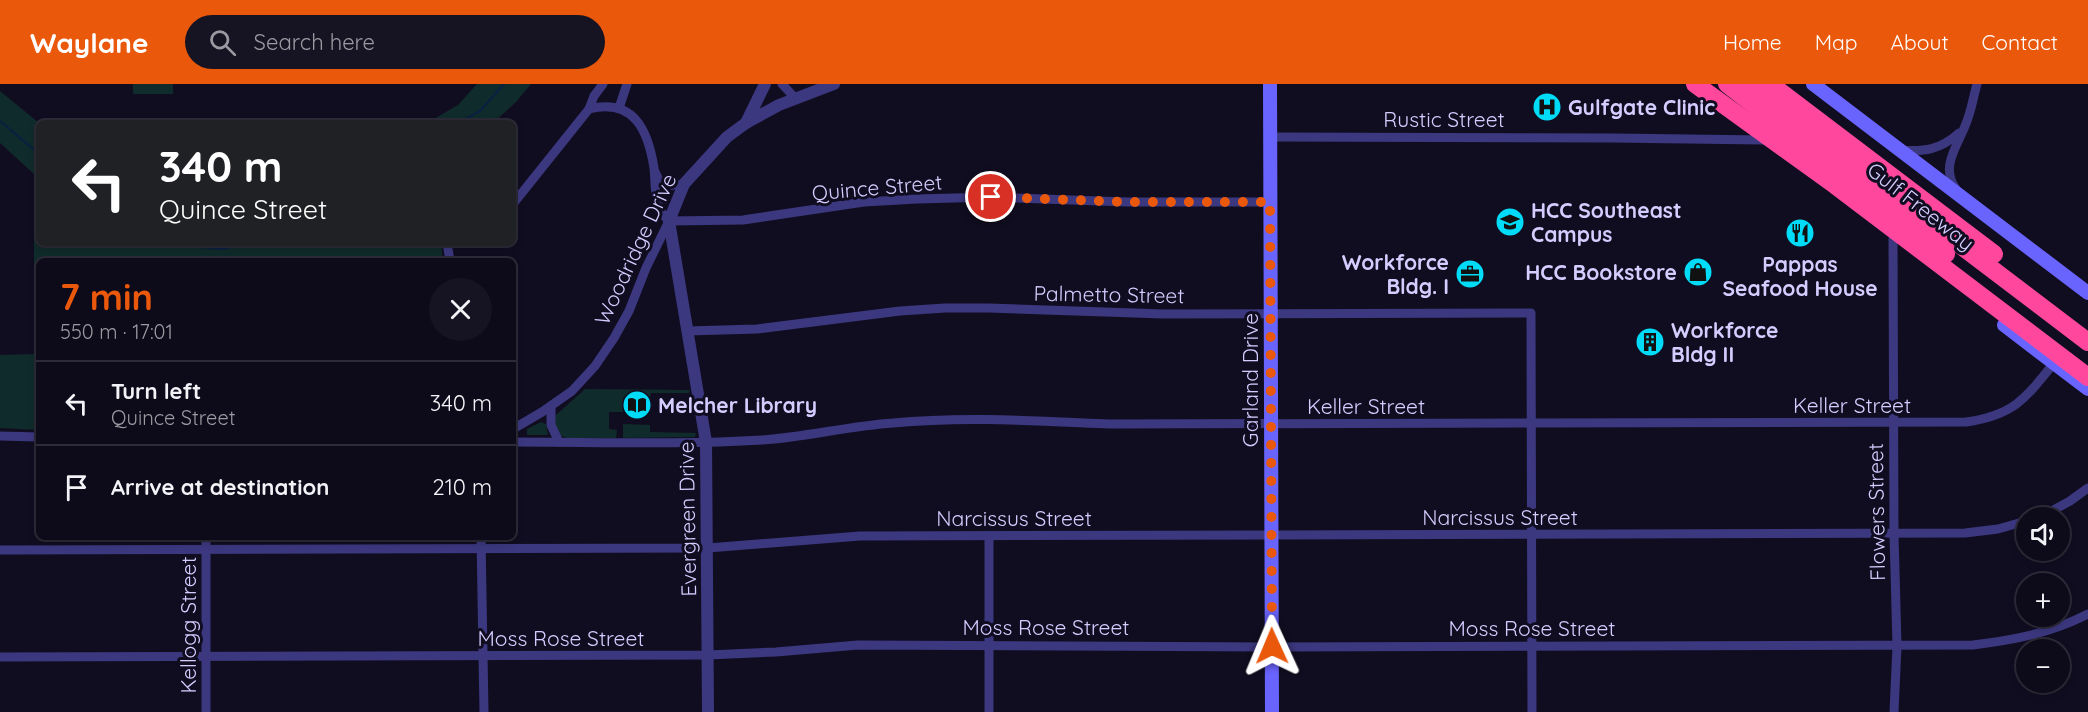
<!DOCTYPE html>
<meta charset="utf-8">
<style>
body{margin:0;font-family:Quicksand,sans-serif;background:#161322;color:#f1f3f6;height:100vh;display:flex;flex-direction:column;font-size:22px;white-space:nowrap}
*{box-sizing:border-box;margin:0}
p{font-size:20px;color:#9a9aa2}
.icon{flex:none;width:33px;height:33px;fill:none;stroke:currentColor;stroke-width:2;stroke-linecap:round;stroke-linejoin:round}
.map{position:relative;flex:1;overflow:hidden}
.sheet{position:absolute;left:36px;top:174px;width:480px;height:282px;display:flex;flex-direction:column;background:#0d0a19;border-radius:9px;box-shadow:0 3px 9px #0003,0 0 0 2px #2d2b38}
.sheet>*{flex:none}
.guide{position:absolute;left:36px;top:36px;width:480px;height:126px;border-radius:9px;box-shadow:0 3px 9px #0003,0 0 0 2px #2d2b38;background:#202124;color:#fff;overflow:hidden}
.controls{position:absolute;left:2016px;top:423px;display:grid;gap:12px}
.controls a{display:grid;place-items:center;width:54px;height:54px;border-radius:50%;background:#0d0a19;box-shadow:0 3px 9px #0003,0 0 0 2px #2d2b38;font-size:30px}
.pin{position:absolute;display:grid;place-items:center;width:51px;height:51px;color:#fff;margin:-26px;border:3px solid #fff;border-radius:50%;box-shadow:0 2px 6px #0007}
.me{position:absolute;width:66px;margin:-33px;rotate:359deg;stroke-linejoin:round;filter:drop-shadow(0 0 4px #0008)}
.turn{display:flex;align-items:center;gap:21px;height:126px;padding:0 24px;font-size:27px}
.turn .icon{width:78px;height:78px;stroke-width:2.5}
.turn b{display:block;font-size:42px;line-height:51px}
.round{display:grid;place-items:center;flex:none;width:63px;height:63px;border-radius:32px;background:#161322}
.head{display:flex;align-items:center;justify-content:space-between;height:102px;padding:0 24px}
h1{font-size:36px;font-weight:800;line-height:45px;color:#ea580c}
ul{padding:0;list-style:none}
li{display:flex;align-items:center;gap:18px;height:84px;padding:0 24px;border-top:2px solid #2d2b38}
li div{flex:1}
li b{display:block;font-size:22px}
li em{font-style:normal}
header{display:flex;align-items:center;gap:36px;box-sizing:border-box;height:84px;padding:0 30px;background:#ea580c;color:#fff}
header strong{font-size:28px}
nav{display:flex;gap:33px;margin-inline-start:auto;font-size:21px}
.search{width:420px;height:54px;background:#161322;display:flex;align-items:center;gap:15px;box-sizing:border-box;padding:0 21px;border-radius:33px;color:#9a9aa2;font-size:22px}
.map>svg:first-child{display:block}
</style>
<header>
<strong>Waylane</strong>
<div class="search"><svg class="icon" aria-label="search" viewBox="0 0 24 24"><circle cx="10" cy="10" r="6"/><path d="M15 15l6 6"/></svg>Search here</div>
<nav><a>Home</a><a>Map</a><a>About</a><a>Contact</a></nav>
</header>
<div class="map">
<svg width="2088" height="628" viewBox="0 0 2088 628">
<rect width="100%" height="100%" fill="#110d21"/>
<!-- green -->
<g fill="#102b2b">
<rect x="133" y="0" width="40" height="10"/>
<polygon points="477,0 531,0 516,18 493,39 427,39 458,21"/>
<polygon points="0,7 39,39 39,159 441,159 443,177 39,177 39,346 0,344 0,271 34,270 34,90 0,59"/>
<polygon points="585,305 690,306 689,309 651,309 650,314 623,314 623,328 609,328 609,345 617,346 616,354 567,354 561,352 554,339 556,331"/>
<polygon points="541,338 546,340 548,351 527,351 527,345"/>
<polygon points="623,340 650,341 650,348 696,349 695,353 623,354"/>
</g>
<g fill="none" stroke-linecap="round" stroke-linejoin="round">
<!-- stream -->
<g stroke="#0b1f42" stroke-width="2">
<polyline points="0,37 39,70"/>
<polyline points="458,39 480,27 504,0"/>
<polyline points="152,159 222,165 251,159"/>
</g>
<!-- minor -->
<g stroke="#3c3880" stroke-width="9">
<polyline points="782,0 795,14"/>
<polyline points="619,24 627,0"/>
<path d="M 589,25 C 634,14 648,46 654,84 C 656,103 653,123 669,137"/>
<polyline points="1270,53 1613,54 1763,56"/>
<path d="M 1900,66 C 1924,68 1940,66 1959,49"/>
<polyline points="655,88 661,100 666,102 684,100"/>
<path d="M 1956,105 C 1940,83 1957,63 1965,42 C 1971,29 1973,14 1977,0"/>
<polyline points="513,120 589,25 594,12 603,0"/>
<polyline points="669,137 743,136 864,118 917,115 991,113 1127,118 1270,118"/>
<polyline points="1893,155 1894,450 1897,562 1894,628"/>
<polyline points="447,159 450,177"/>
<polyline points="687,247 757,245 900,227 945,224 989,224 1164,230 1531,229 1532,628"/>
<polyline points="551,322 551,341 559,358"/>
<polyline points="513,345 542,328 572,307 595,282 614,254 629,227 646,184 669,137"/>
<polyline points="0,352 39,353"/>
<path d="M 513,358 C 596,358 680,361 762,356 C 806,353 849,342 893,339 C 965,332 1038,337 1110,340 L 1966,338 C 2014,331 2025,315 2054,279"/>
<polyline points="2039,434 2070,417 2088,404"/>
<polyline points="989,452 989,628"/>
<polyline points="206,453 206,628"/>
<polyline points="481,453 484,628"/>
<polyline points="0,466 708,464 860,452 1965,449 1998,445 2026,437"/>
<path d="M 0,573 L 708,571 L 776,568 L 858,561 L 1272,563 L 1973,561 C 2014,556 2051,549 2088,530"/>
</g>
<!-- tertiary -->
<g stroke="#3c3880" stroke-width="12">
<polyline points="746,39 765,0"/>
<polyline points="708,628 706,358 669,137 684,100 727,53 746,39 779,21 834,0"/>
</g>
<!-- secondary -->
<g stroke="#6a64ff" stroke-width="14">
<polyline points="1270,0 1272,628"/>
<polyline points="1813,0 2088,209"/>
<polyline points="2004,241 2088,305"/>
</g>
<!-- motorway -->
<g stroke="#ff489d" stroke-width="18">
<polyline points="1695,0 1835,101 2088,293"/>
<polyline points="1727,0 1946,170"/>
<polyline points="1748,0 2088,258"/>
<polyline points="1770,0 1994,170"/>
</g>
</g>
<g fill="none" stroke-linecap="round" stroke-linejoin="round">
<!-- route -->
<polyline stroke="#ea580c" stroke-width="10" stroke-dasharray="0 18" points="991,113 1127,118 1270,118 1272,562"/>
</g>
<!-- icons -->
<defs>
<g id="hospital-disc" transform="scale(1.5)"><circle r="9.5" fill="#00dcf8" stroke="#110d21"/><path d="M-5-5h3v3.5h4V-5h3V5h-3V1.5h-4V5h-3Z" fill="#111"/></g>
<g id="university-disc" transform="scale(1.5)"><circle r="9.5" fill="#00dcf8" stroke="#110d21"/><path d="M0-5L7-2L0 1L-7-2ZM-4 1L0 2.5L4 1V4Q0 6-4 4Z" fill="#111"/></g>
<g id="restaurant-disc" transform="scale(1.5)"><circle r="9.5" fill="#00dcf8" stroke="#110d21"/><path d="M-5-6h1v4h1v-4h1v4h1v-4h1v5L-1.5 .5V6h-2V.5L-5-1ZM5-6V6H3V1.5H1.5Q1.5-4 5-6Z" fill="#111"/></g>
<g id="shop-disc" transform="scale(1.5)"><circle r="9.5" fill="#00dcf8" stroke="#110d21"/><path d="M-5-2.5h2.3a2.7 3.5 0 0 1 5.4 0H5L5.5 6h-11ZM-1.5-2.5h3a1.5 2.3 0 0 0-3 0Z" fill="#111"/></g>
<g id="office-disc" transform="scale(1.5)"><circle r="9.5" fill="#00dcf8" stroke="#110d21"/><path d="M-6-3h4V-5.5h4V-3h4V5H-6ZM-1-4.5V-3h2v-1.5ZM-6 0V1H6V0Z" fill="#111"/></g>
<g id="building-disc" transform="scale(1.5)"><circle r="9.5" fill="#00dcf8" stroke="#110d21"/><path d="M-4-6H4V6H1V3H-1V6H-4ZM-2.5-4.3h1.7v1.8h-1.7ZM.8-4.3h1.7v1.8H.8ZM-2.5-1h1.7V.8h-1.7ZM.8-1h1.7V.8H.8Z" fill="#111"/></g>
<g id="library-disc" transform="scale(1.5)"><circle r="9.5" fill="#00dcf8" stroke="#110d21"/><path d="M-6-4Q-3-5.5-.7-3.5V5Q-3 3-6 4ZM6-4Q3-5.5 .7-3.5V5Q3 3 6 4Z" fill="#111"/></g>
</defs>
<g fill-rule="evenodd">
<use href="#hospital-disc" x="1547" y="23"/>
<use href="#university-disc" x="1510" y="138"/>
<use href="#restaurant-disc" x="1800" y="149"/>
<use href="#shop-disc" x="1698" y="188"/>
<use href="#office-disc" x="1470" y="190"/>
<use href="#building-disc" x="1650" y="258"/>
<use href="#library-disc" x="637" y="321"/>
</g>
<g text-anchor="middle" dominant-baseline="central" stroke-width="6" stroke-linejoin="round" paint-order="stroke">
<!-- poi labels -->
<g font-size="21" font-weight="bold" fill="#d4cdff" stroke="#110d21" text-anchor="start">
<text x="1568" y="23">Gulfgate Clinic</text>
<text x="1531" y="126">HCC Southeast<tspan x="1531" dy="24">Campus</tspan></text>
<text x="1449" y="178" text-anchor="end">Workforce<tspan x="1449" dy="24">Bldg. I</tspan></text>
<text x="1800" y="180" text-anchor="middle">Pappas<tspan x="1800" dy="24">Seafood House</tspan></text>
<text x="1677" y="188" text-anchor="end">HCC Bookstore</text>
<text x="1671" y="246">Workforce<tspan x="1671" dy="24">Bldg II</tspan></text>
<text x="658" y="321">Melcher Library</text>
</g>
<!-- street labels -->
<g font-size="21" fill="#d4cdff" stroke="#110d21">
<text x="1444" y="35">Rustic Street</text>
<text transform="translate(877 103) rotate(-5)">Quince Street</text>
<text transform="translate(1921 122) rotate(38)">Gulf Freeway</text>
<text transform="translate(635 165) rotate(-65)">Woodridge Drive</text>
<text transform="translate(1109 210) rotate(1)">Palmetto Street</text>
<text transform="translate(1250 296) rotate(-90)">Garland Drive</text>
<text x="1852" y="321">Keller Street</text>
<text x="1366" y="322">Keller Street</text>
<text transform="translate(1876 428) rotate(-91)">Flowers Street</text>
<text x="1500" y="433">Narcissus Street</text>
<text x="1014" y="434">Narcissus Street</text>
<text transform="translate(687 435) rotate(-91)">Evergreen Drive</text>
<text transform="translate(188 541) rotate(-90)">Kellogg Street</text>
<text x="1046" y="543">Moss Rose Street</text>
<text x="1532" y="544">Moss Rose Street</text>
<text x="561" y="554">Moss Rose Street</text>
</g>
</g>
</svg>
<div class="controls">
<a><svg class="icon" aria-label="sound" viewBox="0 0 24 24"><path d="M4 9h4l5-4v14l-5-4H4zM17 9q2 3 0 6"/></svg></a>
<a>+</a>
<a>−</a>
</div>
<div class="pin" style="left:991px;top:113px;background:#d93025"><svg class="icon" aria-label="arrive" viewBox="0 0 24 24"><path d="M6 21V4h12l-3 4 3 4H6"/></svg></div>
<svg class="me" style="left:1272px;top:562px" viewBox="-20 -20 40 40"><path d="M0-17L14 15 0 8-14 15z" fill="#ea580c" stroke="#fff" stroke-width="4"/></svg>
<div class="guide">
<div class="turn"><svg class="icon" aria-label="left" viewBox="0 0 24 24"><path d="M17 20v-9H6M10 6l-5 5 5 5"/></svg><div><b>340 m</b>Quince Street</div></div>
</div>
<section class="sheet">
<div class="head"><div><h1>7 min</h1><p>550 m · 17:01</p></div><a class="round"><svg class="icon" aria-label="close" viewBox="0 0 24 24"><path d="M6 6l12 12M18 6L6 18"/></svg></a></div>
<ul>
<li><svg class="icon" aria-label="left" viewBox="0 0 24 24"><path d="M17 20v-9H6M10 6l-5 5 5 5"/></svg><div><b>Turn left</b><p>Quince Street</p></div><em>340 m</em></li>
<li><svg class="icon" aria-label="arrive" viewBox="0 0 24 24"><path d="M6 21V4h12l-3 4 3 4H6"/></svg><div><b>Arrive at destination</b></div><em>210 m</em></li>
</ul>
</section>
</div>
